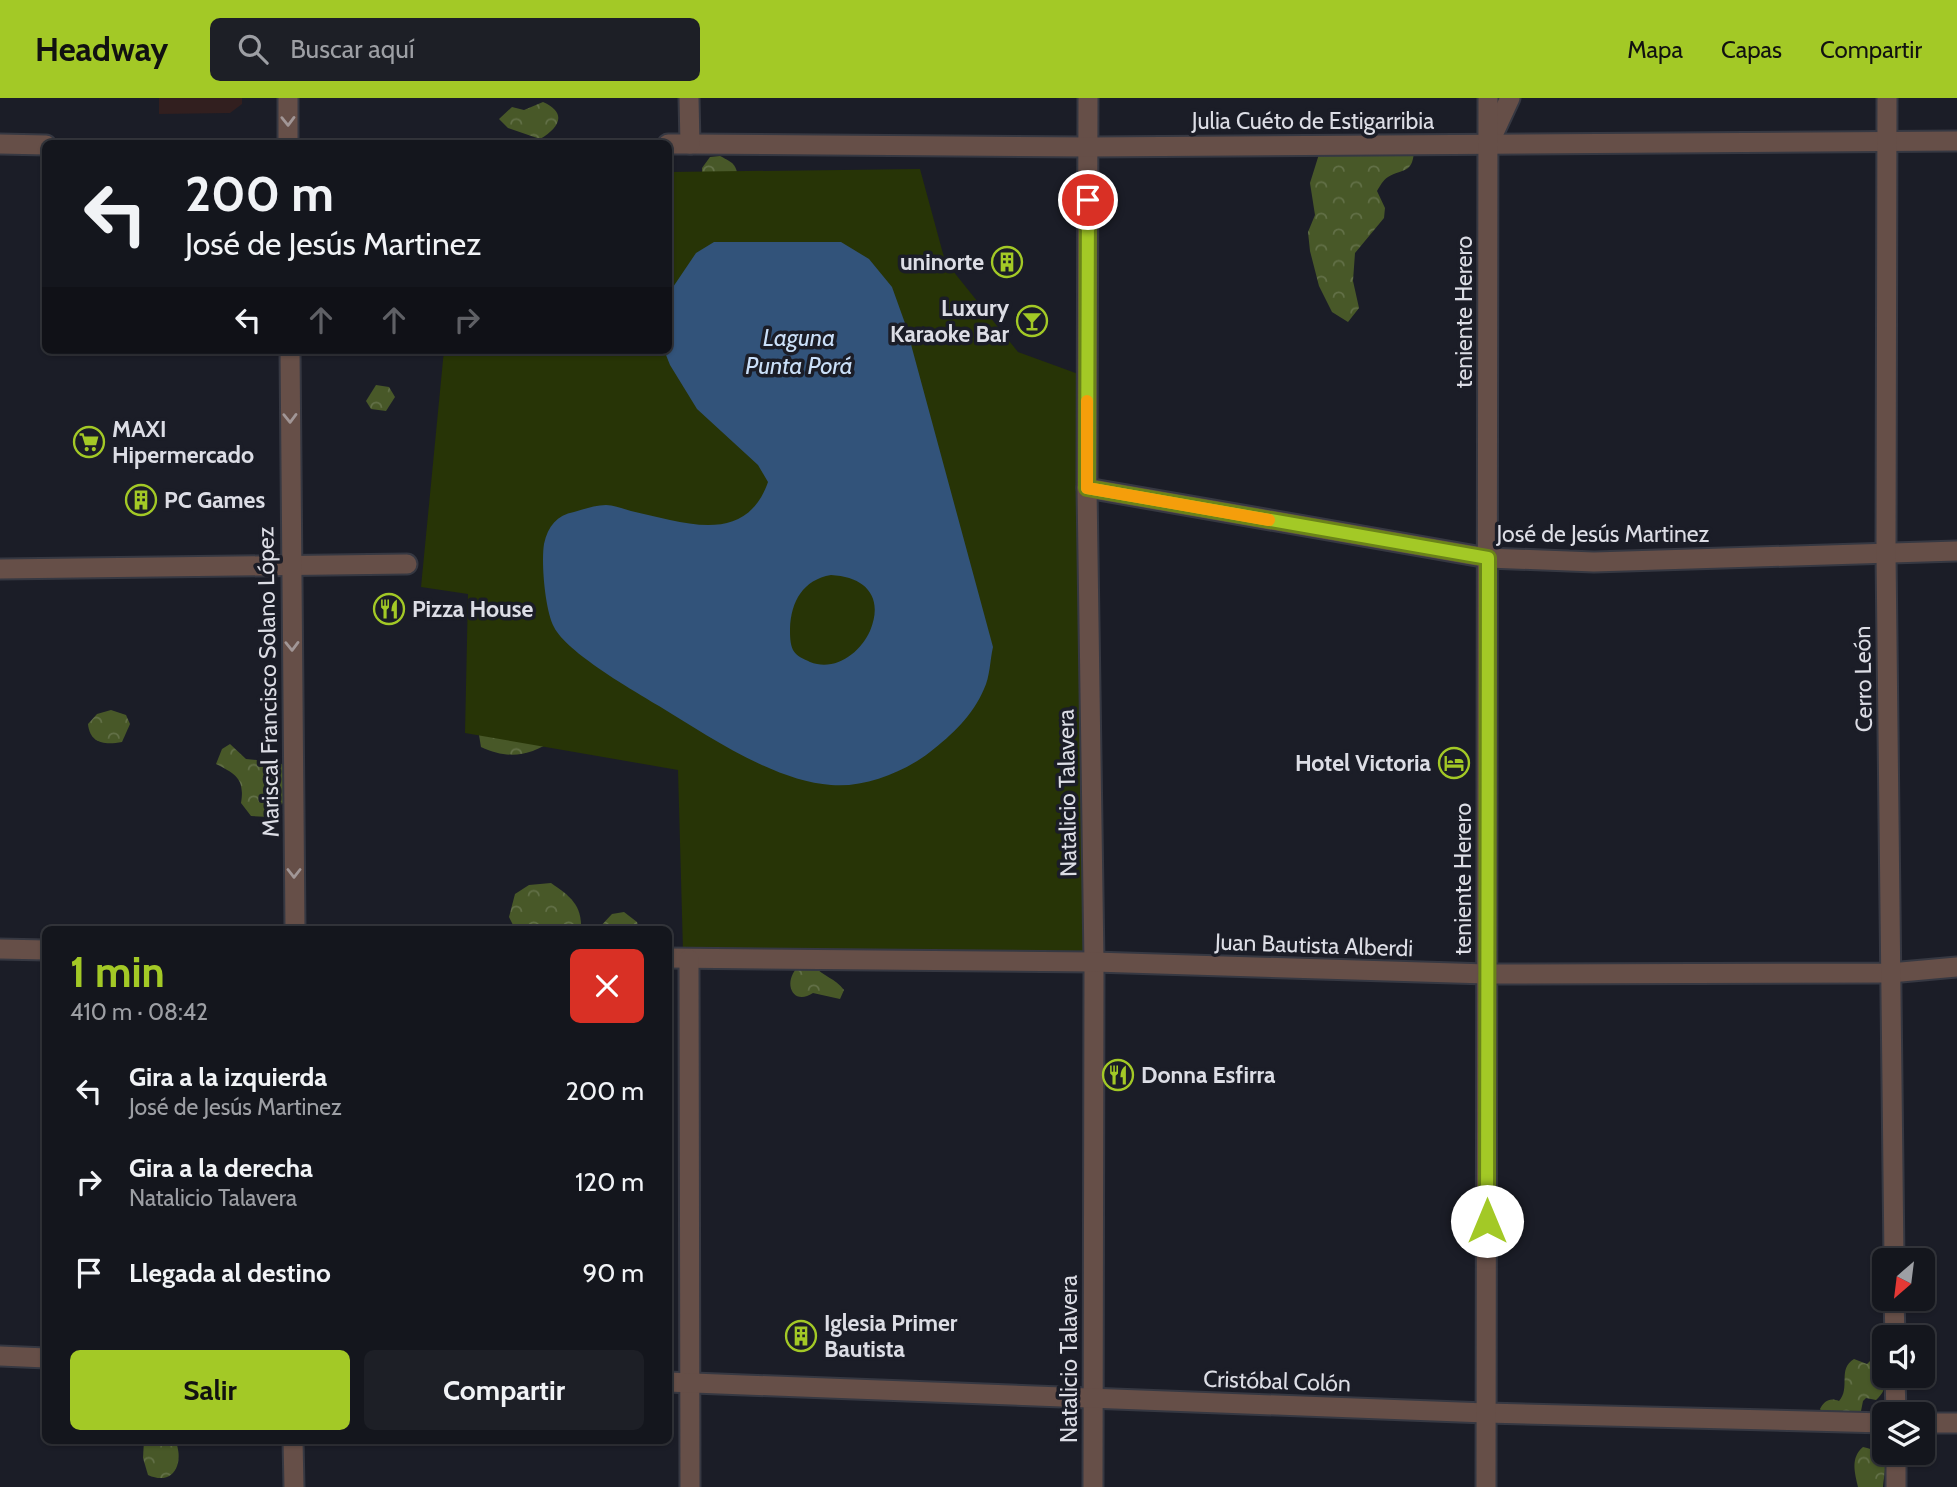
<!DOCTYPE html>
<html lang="es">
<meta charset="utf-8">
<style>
body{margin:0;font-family:Cabin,sans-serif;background:#1d1f26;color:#f1f3f6;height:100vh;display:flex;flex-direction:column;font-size:26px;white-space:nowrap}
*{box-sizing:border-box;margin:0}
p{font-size:23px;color:#9d9fa4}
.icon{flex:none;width:38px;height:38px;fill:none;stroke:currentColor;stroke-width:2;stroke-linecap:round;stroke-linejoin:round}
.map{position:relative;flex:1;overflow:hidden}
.side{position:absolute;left:42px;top:828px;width:630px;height:518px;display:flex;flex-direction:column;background:#14161d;border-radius:10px;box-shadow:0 2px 5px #0004,0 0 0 2px #33353b}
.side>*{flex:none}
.top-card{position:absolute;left:42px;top:42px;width:630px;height:214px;border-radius:10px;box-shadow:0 2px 5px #0004,0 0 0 2px #33353b;background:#14161d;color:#f1f3f6;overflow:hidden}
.needle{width:46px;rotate:208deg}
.tools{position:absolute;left:1872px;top:1150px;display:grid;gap:14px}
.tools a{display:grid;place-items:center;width:63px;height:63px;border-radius:10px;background:#14161d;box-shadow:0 2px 5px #0004,0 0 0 2px #33353b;font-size:35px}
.pin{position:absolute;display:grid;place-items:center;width:60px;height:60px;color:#fff;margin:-30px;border:4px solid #fff;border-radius:50%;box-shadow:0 2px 7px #0007}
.me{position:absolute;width:77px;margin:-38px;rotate:0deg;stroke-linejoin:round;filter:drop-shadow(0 0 5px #0008)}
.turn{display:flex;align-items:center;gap:24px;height:147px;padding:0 28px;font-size:32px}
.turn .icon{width:91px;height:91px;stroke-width:2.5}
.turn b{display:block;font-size:49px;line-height:60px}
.lanes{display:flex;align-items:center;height:66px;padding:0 28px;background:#0003;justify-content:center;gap:35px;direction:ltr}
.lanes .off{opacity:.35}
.round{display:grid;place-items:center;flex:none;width:74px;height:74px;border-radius:10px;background:#1d1f26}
.head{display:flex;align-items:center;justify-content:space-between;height:119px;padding:0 28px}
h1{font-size:42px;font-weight:700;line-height:52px;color:#a3c926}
.button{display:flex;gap:14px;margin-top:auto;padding:14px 28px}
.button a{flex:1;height:80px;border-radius:10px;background:#a3c926;color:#111;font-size:28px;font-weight:700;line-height:80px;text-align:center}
.button a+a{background:#1d1f26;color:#f1f3f6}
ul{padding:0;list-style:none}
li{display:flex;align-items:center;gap:21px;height:91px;padding:0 28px}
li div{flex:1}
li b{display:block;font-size:26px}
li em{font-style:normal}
header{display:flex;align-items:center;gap:42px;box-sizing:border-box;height:98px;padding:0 35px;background:#a3c926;color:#111}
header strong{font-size:33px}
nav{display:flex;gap:38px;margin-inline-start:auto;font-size:24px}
.search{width:490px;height:63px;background:#1d1f26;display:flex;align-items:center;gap:18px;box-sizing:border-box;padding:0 24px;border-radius:10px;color:#9d9fa4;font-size:26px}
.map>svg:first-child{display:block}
</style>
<header>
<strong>Headway</strong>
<div class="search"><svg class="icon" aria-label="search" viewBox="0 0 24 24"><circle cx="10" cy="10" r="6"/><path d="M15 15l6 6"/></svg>Buscar aquí</div>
<nav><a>Mapa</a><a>Capas</a><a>Compartir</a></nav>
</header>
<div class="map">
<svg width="1957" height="1389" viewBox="0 0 1957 1389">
<defs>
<pattern id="forest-crowns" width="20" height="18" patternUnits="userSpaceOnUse" patternTransform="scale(1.75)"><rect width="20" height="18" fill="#485828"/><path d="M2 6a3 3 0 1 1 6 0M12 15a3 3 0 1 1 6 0" fill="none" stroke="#627047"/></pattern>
</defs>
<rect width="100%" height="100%" fill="#1b1d27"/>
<!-- education -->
<polygon fill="#321f1f" points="159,0 242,0 242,6 230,15 159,16"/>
<!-- forest -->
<g fill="url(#forest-crowns)">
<path d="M 543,4 C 568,15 559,30 540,41 L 508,30 L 499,21 L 512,9 L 524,12 Z"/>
<path d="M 1320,53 L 1414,54 C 1412,76 1403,70 1388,79 C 1383,82 1380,88 1377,93 L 1385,110 L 1384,120 L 1355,155 L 1353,183 L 1359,210 L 1348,224 L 1332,214 L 1319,188 L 1310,153 L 1308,134 L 1315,117 L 1310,85 Z"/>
<path d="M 720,58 C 732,64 738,67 737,81 L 702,78 L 702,70 L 710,59 Z"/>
<polygon points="376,287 389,289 395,299 386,313 371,311 366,303"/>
<path d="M 486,608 L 554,642 C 529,658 509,662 481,649 L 479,637 Z"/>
<path d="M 111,612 L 126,617 L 130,626 L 122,644 C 105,647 90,646 88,626 L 97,616 Z"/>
<path d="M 230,646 L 246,661 L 279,664 L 294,676 L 286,702 L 269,719 L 251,718 L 241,705 C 245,681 236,676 216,666 L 222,651 Z"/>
<path d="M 551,785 C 570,798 582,807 581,831 L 515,831 L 509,819 L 515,796 L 529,787 Z"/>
<polygon points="624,814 637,824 639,831 598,831 612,816"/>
<path d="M 799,868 L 814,868 C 824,879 835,880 844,892 L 840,901 L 813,895 C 792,909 782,883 799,868 Z"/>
<path d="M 1878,1259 L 1885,1266 C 1885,1280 1889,1291 1876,1302 L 1866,1300 L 1863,1303 L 1861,1313 L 1854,1319 L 1823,1316 L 1820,1311 C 1824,1303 1830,1299 1839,1303 C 1851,1290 1837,1271 1854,1261 L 1867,1266 L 1873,1260 Z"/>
<path d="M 144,1342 L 175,1342 C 185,1364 174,1389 148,1377 L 143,1360 Z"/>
<path d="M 1863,1349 C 1892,1356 1885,1367 1883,1389 L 1858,1389 C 1855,1375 1850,1360 1863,1349 Z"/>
</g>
<!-- park -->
<polygon fill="#273406" points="920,71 945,163 1018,254 1081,277 1087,858 683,853 678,672 465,635 468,496 421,489 444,252 668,252 669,74"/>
<!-- water -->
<path fill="#32537a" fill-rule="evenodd" d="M 714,144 L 841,144 L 869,161 L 892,189 L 906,228 L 993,549 C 990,562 990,579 984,591 C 973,617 952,637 930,654 C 904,674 865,690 831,687 C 774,683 708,638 659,608 C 634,593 566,554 554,529 C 545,512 541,464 544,446 C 548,428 557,417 574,414 C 584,411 596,407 606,407 C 614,407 623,411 631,413 C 683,424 745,449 768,384 L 758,367 L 697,311 L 670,267 L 664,252 L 668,252 L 669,195 L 696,155 ZM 831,477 C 866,479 884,499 870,533 C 860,555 835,574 810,564 C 804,561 796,558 793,552 C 790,546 790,537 790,531 C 791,503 803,482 831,477 Z"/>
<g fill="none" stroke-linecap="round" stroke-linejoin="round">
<!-- minor casing -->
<g stroke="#363842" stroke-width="23">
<g id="minor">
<polyline points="1088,0 1087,390 1094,864 1093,1389"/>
<polyline points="1492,39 1510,0"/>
<polyline points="0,46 46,47"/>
<polyline points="690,46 1088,49 1957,43"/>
<polyline points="1087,390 1488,460 1594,464 1957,453"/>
<polyline points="0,471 407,466"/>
<polyline points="668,860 1094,864 1487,876 1890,875 1957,869"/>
<polyline points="689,861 690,1389"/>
<polyline points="0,1258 46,1260"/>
<polyline points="668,1284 1486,1315 1885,1325"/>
<polyline points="1923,1325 1957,1325"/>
<polyline points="293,1342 294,1389"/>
<polyline points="1486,1389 1488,0"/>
</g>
</g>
<!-- tertiary casing -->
<g stroke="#363842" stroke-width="23">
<g id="tertiary">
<polyline points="288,0 288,46"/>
<polyline points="1887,0 1886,456 1894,1162"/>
<polyline points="668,46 690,46 689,0"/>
<polyline points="290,252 295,831"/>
<polyline points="0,851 46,852"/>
<polyline points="1894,1200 1895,1239"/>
<polyline points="1895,1278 1896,1316"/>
<polyline points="1896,1354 1896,1389"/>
</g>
</g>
<!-- minor -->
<use href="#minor" stroke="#664f48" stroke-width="19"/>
<!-- tertiary -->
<use href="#tertiary" stroke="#664f48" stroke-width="19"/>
</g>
<!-- one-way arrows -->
<defs><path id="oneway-chevron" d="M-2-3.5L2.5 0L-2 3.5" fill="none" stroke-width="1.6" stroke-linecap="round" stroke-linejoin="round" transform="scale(1.75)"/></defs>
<g stroke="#a19696">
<use href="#oneway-chevron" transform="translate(288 23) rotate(89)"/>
<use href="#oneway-chevron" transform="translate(290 320) rotate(89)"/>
<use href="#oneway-chevron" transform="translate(292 548) rotate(89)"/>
<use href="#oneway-chevron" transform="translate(294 775) rotate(90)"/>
</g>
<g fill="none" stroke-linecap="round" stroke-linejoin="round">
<!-- route casing -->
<g stroke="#6a8319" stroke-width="18">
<polyline id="route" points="1088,102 1087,390 1488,460 1487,1123"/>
</g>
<!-- route -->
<use href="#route" stroke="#a3c926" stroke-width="12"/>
<!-- slow -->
<polyline stroke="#f59e0b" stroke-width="12" points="1087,303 1087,390 1269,422"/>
</g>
<!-- icons -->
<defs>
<g id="building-ring" transform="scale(1.575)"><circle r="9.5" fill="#1b1d27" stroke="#a3c926" stroke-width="1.5"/><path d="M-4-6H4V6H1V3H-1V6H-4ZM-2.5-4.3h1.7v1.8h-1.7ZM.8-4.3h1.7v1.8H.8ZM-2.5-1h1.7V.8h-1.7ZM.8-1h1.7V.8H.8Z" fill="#a3c926"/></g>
<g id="bar-ring" transform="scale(1.575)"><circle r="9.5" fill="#1b1d27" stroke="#a3c926" stroke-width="1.5"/><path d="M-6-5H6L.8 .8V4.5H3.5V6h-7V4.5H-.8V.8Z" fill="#a3c926"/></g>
<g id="supermarket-ring" transform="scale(1.575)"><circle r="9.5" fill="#1b1d27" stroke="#a3c926" stroke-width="1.5"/><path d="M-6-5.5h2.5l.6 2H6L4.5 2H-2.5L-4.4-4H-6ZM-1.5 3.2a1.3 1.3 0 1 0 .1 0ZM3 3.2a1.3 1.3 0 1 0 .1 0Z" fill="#a3c926"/></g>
<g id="restaurant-ring" transform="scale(1.575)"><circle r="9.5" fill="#1b1d27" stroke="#a3c926" stroke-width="1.5"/><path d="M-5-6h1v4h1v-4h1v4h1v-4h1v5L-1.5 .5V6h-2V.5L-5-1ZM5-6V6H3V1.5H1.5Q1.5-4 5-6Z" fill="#a3c926"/></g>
<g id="hotel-ring" transform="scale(1.575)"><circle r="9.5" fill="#1b1d27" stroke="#a3c926" stroke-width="1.5"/><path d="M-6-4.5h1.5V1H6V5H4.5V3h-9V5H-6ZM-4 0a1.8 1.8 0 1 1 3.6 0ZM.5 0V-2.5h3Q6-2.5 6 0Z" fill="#a3c926"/></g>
</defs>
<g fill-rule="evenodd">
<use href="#building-ring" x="1007" y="164"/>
<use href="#bar-ring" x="1032" y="223"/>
<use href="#supermarket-ring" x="89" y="344"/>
<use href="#building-ring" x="141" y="402"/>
<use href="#restaurant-ring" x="389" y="511"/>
<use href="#hotel-ring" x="1454" y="665"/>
<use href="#restaurant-ring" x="1118" y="977"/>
<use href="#building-ring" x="801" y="1238"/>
</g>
<g text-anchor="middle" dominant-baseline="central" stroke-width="7" stroke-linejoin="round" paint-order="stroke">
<!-- street labels -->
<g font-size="23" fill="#dcdde5" stroke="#1b1d27">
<text x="1313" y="23">Julia Cuéto de Estigarribia</text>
<text transform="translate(1464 214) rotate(-90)">teniente Herero</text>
<text x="1603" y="436">José de Jesús Martinez</text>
<text transform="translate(1863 581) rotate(-91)">Cerro León</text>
<text transform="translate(268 584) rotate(-91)">Mariscal Francisco Solano López</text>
<text transform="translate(1067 695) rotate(-91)">Natalicio Talavera</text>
<text transform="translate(1463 781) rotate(-90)">teniente Herero</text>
<text transform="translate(1314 847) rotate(2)">Juan Bautista Alberdi</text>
<text transform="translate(1069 1261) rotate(-90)">Natalicio Talavera</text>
<text transform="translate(1277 1283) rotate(2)">Cristóbal Colón</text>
</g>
<!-- poi labels -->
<g font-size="23" font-weight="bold" fill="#dcdde5" stroke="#1b1d27" text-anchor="start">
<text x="984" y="164" text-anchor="end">uninorte</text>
<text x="1009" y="210" text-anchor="end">Luxury<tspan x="1009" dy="26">Karaoke Bar</tspan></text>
<text x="112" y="331">MAXI<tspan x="112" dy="26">Hipermercado</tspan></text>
<text x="164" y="402">PC Games</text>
<text x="412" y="511">Pizza House</text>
<text x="1431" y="665" text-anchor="end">Hotel Victoria</text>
<text x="1141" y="977">Donna Esfirra</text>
<text x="824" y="1225">Iglesia Primer<tspan x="824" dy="26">Bautista</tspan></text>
</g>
<!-- water labels -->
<g font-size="24" font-style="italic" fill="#cadff8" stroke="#1b1d27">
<text x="799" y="239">Laguna<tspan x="799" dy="28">Punta Porá</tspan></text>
</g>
</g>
</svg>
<div class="tools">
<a><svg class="needle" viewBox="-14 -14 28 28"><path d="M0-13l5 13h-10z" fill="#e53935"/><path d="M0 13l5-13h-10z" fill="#9d9fa4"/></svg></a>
<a><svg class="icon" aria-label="sound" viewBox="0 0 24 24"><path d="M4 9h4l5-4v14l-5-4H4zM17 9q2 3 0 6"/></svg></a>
<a><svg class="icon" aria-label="layers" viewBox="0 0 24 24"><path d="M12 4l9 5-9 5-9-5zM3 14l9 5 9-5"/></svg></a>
</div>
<div class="pin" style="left:1088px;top:102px;background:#d93025"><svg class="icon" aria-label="arrive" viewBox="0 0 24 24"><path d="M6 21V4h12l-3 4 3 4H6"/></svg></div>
<svg class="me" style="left:1487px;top:1123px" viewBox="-20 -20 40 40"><circle r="19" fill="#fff"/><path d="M0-13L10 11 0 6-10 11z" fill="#a3c926"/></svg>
<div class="top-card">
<div class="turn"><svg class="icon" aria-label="left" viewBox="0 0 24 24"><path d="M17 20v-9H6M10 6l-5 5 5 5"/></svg><div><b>200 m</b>José de Jesús Martinez</div></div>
<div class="lanes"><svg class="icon" aria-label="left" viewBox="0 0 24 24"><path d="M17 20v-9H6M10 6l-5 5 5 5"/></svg><svg class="icon off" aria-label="ahead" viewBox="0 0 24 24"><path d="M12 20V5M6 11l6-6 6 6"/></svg><svg class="icon off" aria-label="ahead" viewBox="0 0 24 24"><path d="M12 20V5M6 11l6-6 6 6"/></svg><svg class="icon off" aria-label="right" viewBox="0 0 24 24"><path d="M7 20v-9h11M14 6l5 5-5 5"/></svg></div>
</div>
<section class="side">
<div class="head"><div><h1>1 min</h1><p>410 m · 08:42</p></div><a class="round" style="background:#d93025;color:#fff"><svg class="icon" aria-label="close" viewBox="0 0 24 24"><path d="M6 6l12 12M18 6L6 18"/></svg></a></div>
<ul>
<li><svg class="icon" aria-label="left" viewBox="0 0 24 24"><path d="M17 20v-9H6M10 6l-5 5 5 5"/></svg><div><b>Gira a la izquierda</b><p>José de Jesús Martinez</p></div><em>200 m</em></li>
<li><svg class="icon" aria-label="right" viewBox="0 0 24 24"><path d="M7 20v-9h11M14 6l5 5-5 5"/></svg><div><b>Gira a la derecha</b><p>Natalicio Talavera</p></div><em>120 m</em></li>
<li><svg class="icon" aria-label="arrive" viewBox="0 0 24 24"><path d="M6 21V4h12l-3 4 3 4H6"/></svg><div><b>Llegada al destino</b></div><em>90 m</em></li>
</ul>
<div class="button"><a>Salir</a><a>Compartir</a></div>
</section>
</div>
